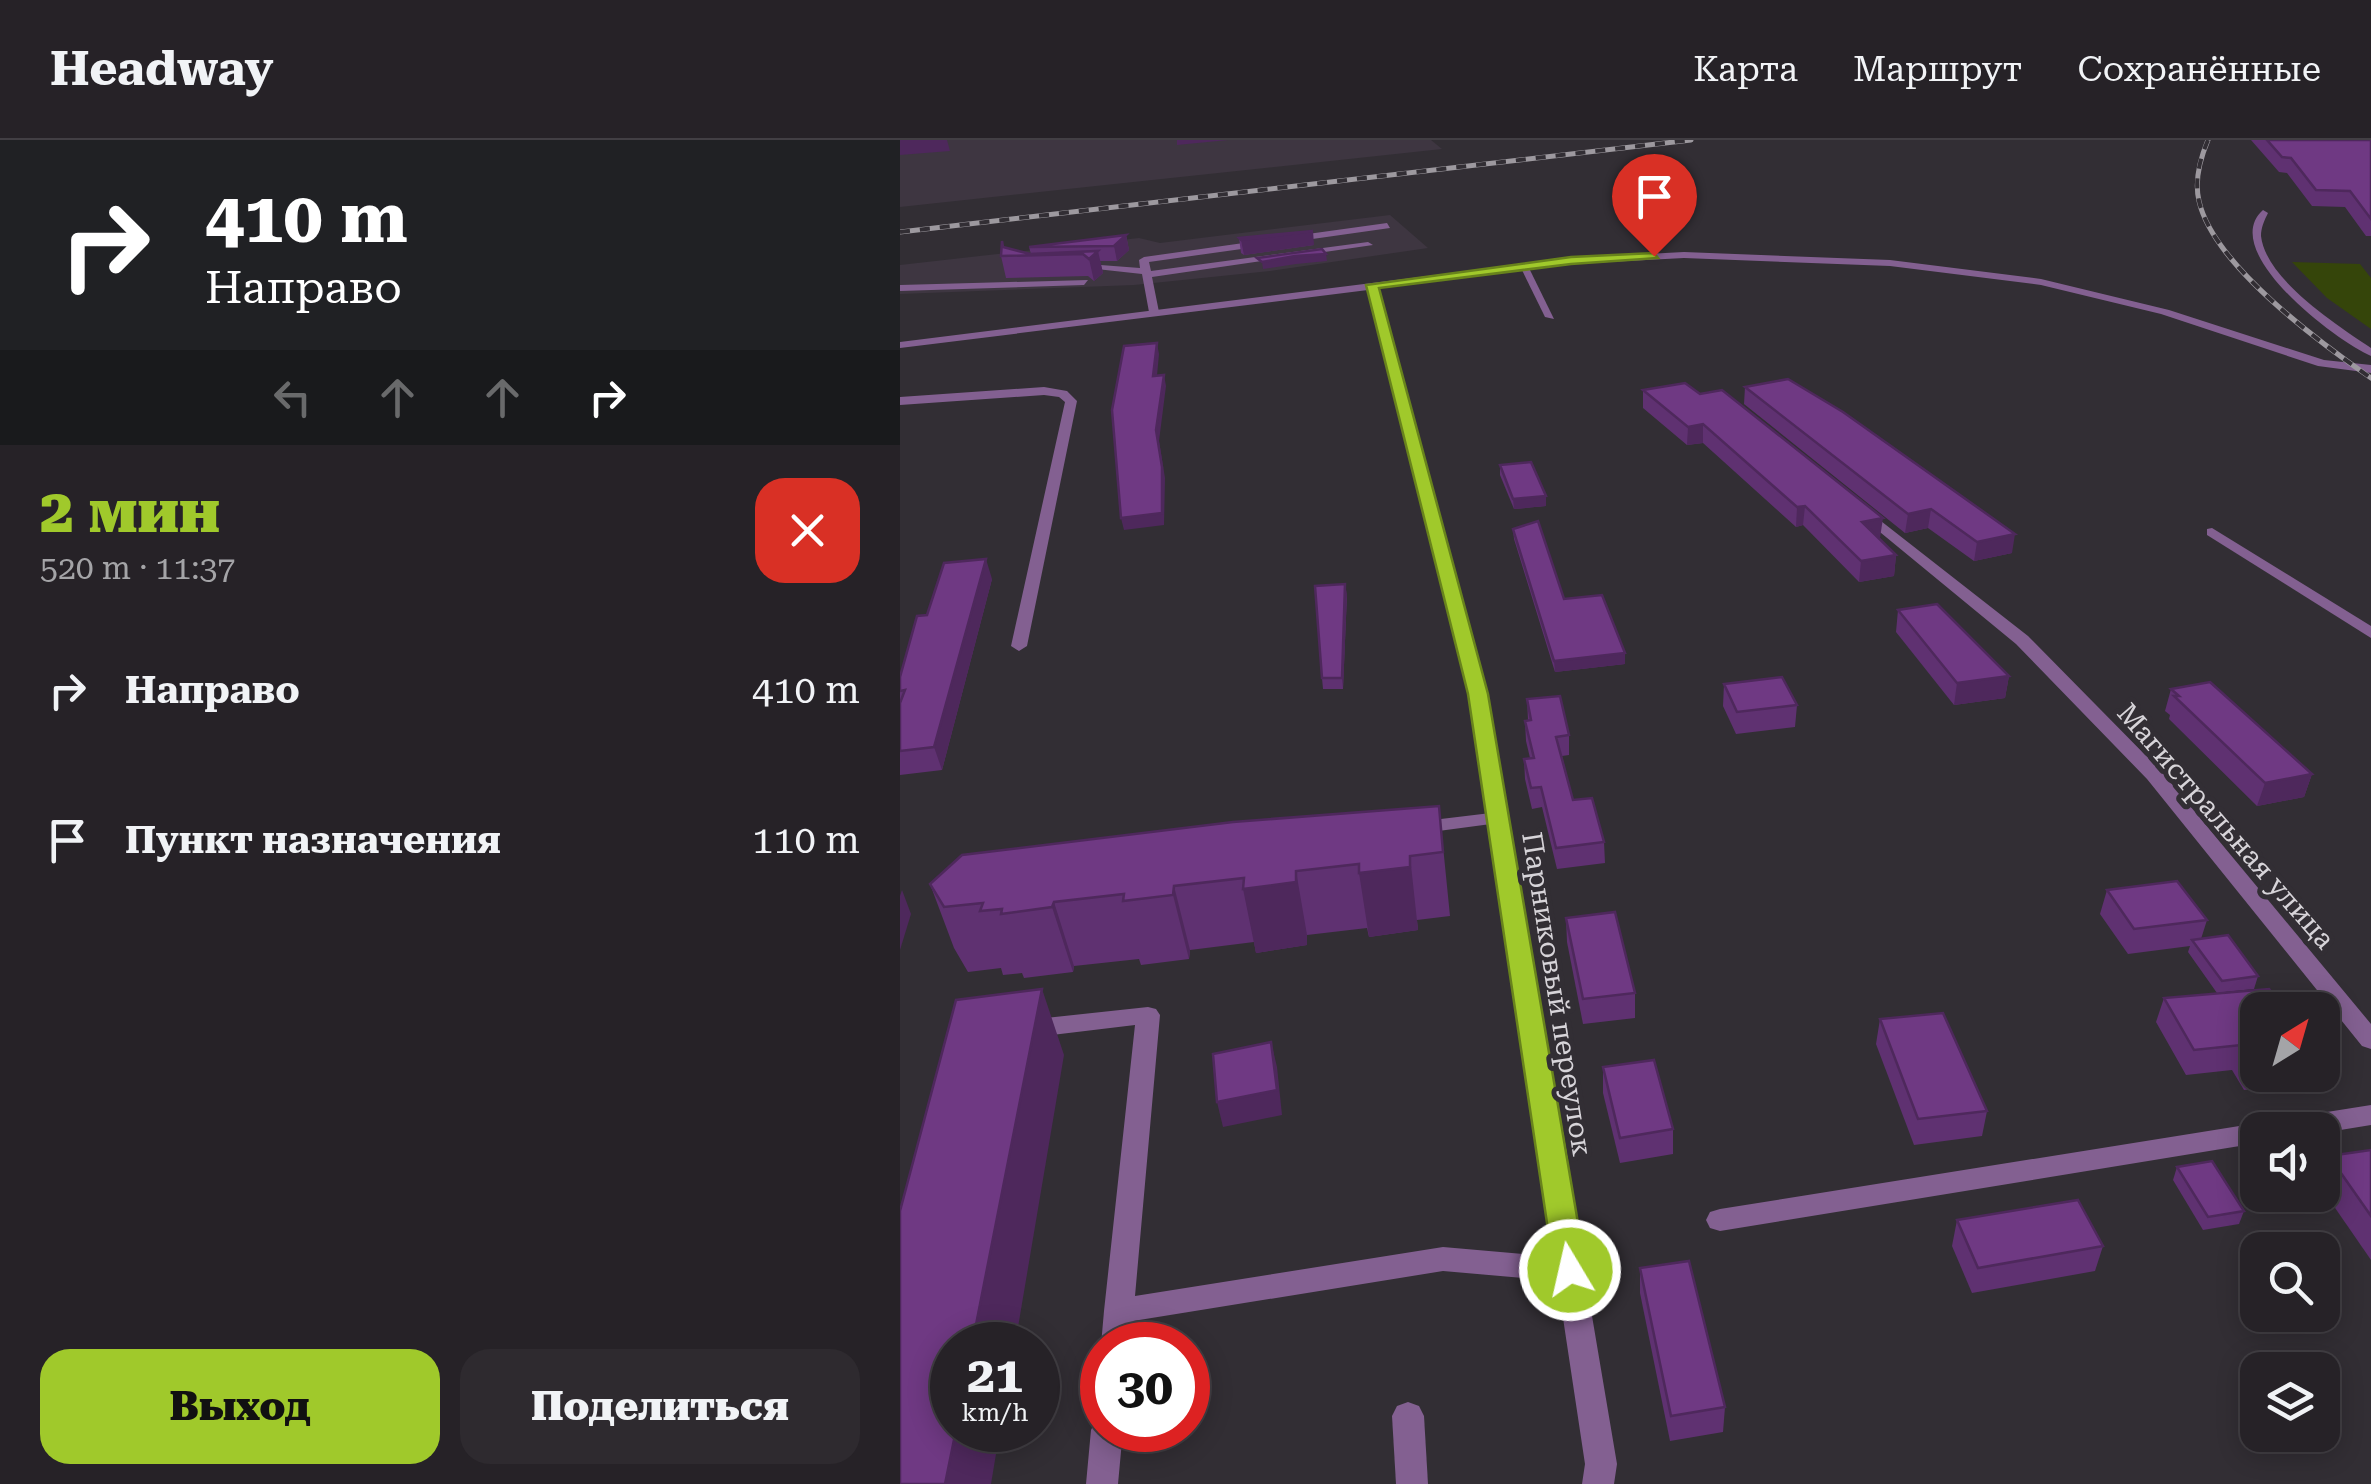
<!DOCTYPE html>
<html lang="ru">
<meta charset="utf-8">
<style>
body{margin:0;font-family:"Roboto Serif",serif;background:#2e2a2f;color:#f1f3f6;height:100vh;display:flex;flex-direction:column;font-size:38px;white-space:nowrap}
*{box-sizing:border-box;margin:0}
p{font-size:32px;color:#a4a4a7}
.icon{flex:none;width:55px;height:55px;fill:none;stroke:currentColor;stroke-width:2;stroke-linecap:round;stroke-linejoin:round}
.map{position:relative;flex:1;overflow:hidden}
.details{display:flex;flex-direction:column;background:#262227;width:900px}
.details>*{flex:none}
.top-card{background:#202124;color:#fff;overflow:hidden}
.needle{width:65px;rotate:37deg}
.tools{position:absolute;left:1340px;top:852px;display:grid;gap:20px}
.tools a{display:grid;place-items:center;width:100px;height:100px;border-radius:20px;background:#262227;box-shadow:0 5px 25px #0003,0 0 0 2px #423f44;font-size:50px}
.speed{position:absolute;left:30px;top:1182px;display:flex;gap:20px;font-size:50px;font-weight:700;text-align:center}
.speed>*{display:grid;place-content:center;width:130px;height:130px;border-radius:50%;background:#262227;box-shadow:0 5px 25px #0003,0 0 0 2px #423f44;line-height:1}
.speed small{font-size:25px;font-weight:400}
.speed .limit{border:15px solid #d22;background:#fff;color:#111}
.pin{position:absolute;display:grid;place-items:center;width:85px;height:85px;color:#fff;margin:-102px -42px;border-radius:50% 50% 50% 0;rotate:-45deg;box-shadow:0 0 10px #0007}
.pin .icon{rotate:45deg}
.me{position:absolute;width:110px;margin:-55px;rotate:351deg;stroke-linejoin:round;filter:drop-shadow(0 0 8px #0008)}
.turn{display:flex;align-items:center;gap:35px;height:210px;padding:0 40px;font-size:45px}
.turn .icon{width:130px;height:130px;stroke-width:2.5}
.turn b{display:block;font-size:70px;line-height:85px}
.lanes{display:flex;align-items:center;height:95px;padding:0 40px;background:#0003;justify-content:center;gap:50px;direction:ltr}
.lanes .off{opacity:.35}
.round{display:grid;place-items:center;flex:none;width:105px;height:105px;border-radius:30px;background:#2e2a2f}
.overview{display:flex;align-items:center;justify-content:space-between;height:170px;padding:0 40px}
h1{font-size:60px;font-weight:800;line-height:75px;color:#a0c92b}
.cta{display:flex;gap:20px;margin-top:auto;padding:20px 40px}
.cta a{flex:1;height:115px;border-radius:30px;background:#a0c92b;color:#111;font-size:40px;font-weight:800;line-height:115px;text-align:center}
.cta a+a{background:#2e2a2f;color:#f1f3f6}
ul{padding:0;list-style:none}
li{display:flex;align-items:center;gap:30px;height:150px;padding:0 40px}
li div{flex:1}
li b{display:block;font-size:38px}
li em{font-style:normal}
header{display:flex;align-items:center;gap:60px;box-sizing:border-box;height:140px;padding:0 50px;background:#262227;border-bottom:2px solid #423f44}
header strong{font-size:48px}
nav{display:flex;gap:55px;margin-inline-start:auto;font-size:35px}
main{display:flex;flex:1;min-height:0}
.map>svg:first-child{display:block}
</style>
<header>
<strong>Headway</strong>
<nav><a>Карта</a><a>Маршрут</a><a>Сохранённые</a></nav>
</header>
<main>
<section class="details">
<div class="top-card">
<div class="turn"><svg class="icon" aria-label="right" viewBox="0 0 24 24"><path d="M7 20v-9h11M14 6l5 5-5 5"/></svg><div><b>410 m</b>Направо</div></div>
<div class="lanes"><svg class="icon off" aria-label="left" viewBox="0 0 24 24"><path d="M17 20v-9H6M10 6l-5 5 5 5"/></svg><svg class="icon off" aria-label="ahead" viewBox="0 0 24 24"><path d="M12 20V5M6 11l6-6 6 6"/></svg><svg class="icon off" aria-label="ahead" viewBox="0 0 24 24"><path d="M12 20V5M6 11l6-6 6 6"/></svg><svg class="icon" aria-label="right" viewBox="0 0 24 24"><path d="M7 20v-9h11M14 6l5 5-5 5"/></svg></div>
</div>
<div class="overview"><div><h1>2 мин</h1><p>520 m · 11:37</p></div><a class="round" style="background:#d93025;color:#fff"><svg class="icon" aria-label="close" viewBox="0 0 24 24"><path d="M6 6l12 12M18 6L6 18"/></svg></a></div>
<ul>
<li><svg class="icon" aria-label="right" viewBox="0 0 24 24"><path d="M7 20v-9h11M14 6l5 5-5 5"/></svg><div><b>Направо</b></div><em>410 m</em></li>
<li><svg class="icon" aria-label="arrive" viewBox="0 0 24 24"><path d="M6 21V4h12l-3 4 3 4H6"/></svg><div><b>Пункт назначения</b></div><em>110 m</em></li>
</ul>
<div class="cta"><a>Выход</a><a>Поделиться</a></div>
</section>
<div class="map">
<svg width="1471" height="1344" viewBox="0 0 1471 1344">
<rect width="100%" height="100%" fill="#322e34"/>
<!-- built -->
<g fill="#3e3641">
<polygon points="0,0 531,0 542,9 0,67"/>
<polygon points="490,75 528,108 370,131 234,145 0,154 0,125 239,98 260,103"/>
</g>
<!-- green -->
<polygon fill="#35450a" points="1392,122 1460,124 1471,138 1471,189 1427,158"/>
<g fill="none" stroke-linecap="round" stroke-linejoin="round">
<!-- service -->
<g fill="#836091" fill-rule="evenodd">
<polygon points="487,83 490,88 249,122 251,131 468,102 473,105 252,137 259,172 254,175 249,172 242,134 169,126 174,123 240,128 239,120 244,117"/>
<polygon points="619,124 628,126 654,179 645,177"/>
<polygon points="188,140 184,145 0,151 0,145"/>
<polygon points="599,672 606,674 609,678 606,682 516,694 506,688 516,682"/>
<polygon points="248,867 256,869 260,875 235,1156 543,1107 670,1118 680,1121 684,1130 680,1139 670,1142 543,1131 233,1181 231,1205 202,1205 202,1208 201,1205 204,1171 235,885 127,898 119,895 115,889 119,883 127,880"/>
<polygon points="1471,965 1471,985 1422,993 1422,990 1358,990 1358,1003 820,1091 810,1088 806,1080 810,1072 820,1069 1358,983 1366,986 1377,980"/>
<polygon points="508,1262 519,1266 524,1276 528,1344 496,1344 492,1276 497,1266"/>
<polygon points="202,1277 202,1290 223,1290 218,1344 186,1344 191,1290 196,1280"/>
</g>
<!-- minor -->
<g fill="#836091" fill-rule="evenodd">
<path d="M 1363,70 L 1368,73 C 1364,81 1361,88 1361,96 C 1366,140 1437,185 1471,208 L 1471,216 C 1436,201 1317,111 1363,70 Z"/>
<polygon points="784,112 990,120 1141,139 1269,170 1424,220 1471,225 1471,233 1418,226 1261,174 1141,145 990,126 784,118 671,124 478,148 587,554 717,1324 714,1344 682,1344 685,1324 569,554 468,150 0,208 0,202 671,118"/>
<polygon points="144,247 167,251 177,261 127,506 119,511 111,506 165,262 159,257 144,255 0,265 0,257"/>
<polygon points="963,367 1128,496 1261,631 1471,884 1471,909 1462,906 1247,639 1116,504 958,374 956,371"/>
<polygon points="1312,388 1471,486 1471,498 1307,395 1307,389"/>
</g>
<!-- rail casing -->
<g stroke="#9d999f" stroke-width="5">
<g id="rail">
<path d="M 1308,0 C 1300,19 1294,40 1299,61 C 1313,124 1419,202 1471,238"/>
<polyline points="0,92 791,0"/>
</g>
</g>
<!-- rail -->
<use href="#rail" stroke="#322e34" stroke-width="4" stroke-dasharray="10" stroke-linecap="butt"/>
</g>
<!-- wall -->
<g fill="#5f3171">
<polygon points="1351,0 1471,0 1471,96 1466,96 1445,67 1412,66 1387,33 1379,32"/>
<polygon points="226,95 229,110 217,121 200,121 203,133 194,141 188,136 106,138 101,116 103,107 131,114 129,107"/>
<polygon points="339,98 414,105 344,115 341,113"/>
<polygon points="785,243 980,398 978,398 996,415 994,436 959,442 903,385 896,387 803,303 787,305 743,268 743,250"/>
<polygon points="845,247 1112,413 1074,421 1028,388 1005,393 844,264"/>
<polygon points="600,325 646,366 614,369 600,335"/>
<polygon points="613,389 664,459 725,513 725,524 655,532 614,399"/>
<polygon points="92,439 42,630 0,635 0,537 27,475"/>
<polygon points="447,454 443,549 423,549 422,538"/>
<polygon points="998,470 1109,536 1105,558 1054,565 996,492"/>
<polygon points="824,544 897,565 895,587 836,594 823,566"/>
<polygon points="1271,549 1412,634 1404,657 1357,666 1269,579 1270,575 1265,571"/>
<polygon points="627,559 669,595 669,615 662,616 673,660 704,702 705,723 657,729 642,667 632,669 625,639 624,619 630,618 626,601 625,581 628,580"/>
<polygon points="539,666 550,776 517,780 518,790 469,797 467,788 407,795 407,805 356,813 354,802 290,810 289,819 241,825 239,819 174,826 173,832 124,838 122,833 103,835 101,828 68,832 54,808 30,744"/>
<polygon points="1207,750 1307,780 1301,799 1358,836 1354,849 1324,852 1358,870 1358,935 1410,935 1406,944 1344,950 1332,930 1286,935 1256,882 1264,858 1317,853 1288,812 1290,806 1228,814 1200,774"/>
<polygon points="666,778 735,853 735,878 683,884 667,802"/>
<polygon points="980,879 1087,971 1082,996 1014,1005 976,904"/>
<polygon points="703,927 773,989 773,1014 720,1023 703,953"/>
<polygon points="1471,1010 1471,1120 1422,1049 1422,1031 1429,1016"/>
<polygon points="1277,1027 1344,1071 1339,1084 1303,1090 1273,1040"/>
<polygon points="1057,1080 1203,1106 1195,1131 1072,1153 1052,1106"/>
<polygon points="740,1128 825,1267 823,1292 770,1301 740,1153"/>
</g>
<!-- shaded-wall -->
<g fill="#4e285c">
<polygon points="0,0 47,0 50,11 0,15"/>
<polygon points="277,0 328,0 277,5"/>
<polygon points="413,91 414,105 344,115 341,100"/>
<polygon points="226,95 229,110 217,121 214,106"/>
<polygon points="198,111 203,133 194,141 189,119"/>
<polygon points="426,114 427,121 396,124 363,129 362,122 395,116"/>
<polygon points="257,203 259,214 256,246 253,236"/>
<polygon points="264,235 266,246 259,301 265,338 264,385 224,390 221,378 256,290"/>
<polygon points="803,284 803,303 787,305 788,287"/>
<polygon points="646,356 646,366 614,369 613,359"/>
<polygon points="905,366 903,385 896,387 897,367"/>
<polygon points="1031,369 1028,388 1005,393 1008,374"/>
<polygon points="983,378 980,398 960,402 962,382"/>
<polygon points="1115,394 1112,413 1074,421 1077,402"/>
<polygon points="996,415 994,436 959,442 961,421"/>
<polygon points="86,419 92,439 42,630 34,607"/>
<polygon points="445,444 447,454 443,549 442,538"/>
<polygon points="725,513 725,524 655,532 654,521"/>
<polygon points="1109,536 1105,558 1054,565 1057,543"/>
<polygon points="1412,634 1404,657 1357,666 1365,643"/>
<polygon points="510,716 518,790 469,797 459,733"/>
<polygon points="396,731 407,795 407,805 356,813 343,749"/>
<polygon points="274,746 290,810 289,819 273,755"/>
<polygon points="2,750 11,774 0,810 0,756"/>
<polygon points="154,762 174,826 173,832 152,767"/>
<polygon points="142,849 164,915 115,1205 72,1205"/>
<polygon points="371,902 377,927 382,975 323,987 317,962"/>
<polygon points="56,1290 100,1290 91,1344 45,1344"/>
</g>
<!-- building -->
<g fill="#6f3983" stroke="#4e285c" stroke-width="2.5">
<polygon points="1367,0 1471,0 1471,79 1450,51 1416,50 1391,18 1382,17"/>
<polygon points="413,91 341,100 339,98"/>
<polygon points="226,95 214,106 129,107"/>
<polygon points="102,101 103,107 130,114 198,111 189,119 183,114 101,116"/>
<polygon points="422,109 426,114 395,116 362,122 357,118"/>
<polygon points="257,203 253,236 264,235 256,290 262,327 262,373 221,378 212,270 224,206"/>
<polygon points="888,239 943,272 1115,394 1077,402 1031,369 1008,374 845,247"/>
<polygon points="785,243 800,254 822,250 983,378 962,382 996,415 961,421 905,366 897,367 803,284 788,287 743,250"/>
<polygon points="631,322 646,356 613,359 600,325"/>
<polygon points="638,381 664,459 702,455 725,513 654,521 613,389"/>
<polygon points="86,419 34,607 0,611 0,563 5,550 0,551 0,537 17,476 27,475 44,423"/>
<polygon points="445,444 442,538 422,538 415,446"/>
<polygon points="1037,464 1109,536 1057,543 998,470"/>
<polygon points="882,537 897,565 837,572 824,544"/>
<polygon points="1310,542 1412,634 1365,643 1274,556 1279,556 1271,549"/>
<polygon points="660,556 669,595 656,597 673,660 692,658 704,702 656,708 641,647 631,648 624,619 634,618 625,581 631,580 627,559"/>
<polygon points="539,666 543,712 510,716 510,727 459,733 459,724 396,731 396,742 343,749 344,738 274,746 273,755 223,761 224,754 154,762 152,767 101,774 102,769 80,771 83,763 44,767 30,744 62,715 333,682"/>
<polygon points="1277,741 1307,780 1234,789 1207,750"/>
<polygon points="715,772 735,853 683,859 666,778"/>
<polygon points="1328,795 1358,836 1322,841 1292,800"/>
<polygon points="142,849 72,1205 52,1205 52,1290 56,1290 45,1344 0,1344 0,1071 56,860"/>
<polygon points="1369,849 1383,870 1358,870 1358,925 1353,925 1341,905 1294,910 1264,858"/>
<polygon points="1043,873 1087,971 1018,979 980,879"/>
<polygon points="371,902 377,950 317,962 313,914"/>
<polygon points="754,920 773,989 720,998 703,927"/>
<polygon points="1471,1010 1471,1076 1429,1016"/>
<polygon points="1312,1021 1344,1071 1308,1077 1277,1027"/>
<polygon points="1178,1060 1203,1106 1078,1128 1057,1080"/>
<polygon points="789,1121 825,1267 771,1276 740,1128"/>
</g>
<!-- route -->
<polygon fill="#a0c92b" stroke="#68831c" stroke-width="2.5" points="754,113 758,118 671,124 479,148 588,554 686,1130 681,1140 670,1144 658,1140 654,1130 568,554 466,145 671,117"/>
<g text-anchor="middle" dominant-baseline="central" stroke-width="10" stroke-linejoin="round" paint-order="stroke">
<!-- street labels -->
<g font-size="28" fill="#d7d4d9" stroke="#322e34">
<text transform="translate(1326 686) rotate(49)">Магистральная улица</text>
<text transform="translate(657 854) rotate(81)">Парниковый переулок</text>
</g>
</g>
</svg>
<div class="tools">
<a><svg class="needle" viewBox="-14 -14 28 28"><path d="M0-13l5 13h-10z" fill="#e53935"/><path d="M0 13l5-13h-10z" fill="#a4a4a7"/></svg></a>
<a><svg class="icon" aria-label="sound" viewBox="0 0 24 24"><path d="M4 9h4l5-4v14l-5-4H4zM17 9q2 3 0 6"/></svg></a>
<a><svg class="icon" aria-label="search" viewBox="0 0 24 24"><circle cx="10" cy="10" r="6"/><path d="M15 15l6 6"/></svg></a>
<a><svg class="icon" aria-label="layers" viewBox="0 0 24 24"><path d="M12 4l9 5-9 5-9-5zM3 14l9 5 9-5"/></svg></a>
</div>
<div class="speed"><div>21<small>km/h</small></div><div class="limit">30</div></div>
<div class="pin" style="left:754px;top:116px;background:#d93025"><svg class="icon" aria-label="arrive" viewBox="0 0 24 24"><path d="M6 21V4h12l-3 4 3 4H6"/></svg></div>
<svg class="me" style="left:670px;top:1130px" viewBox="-20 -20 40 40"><circle r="17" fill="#a0c92b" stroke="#fff" stroke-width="3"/><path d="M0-11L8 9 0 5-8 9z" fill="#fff"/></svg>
</div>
</main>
